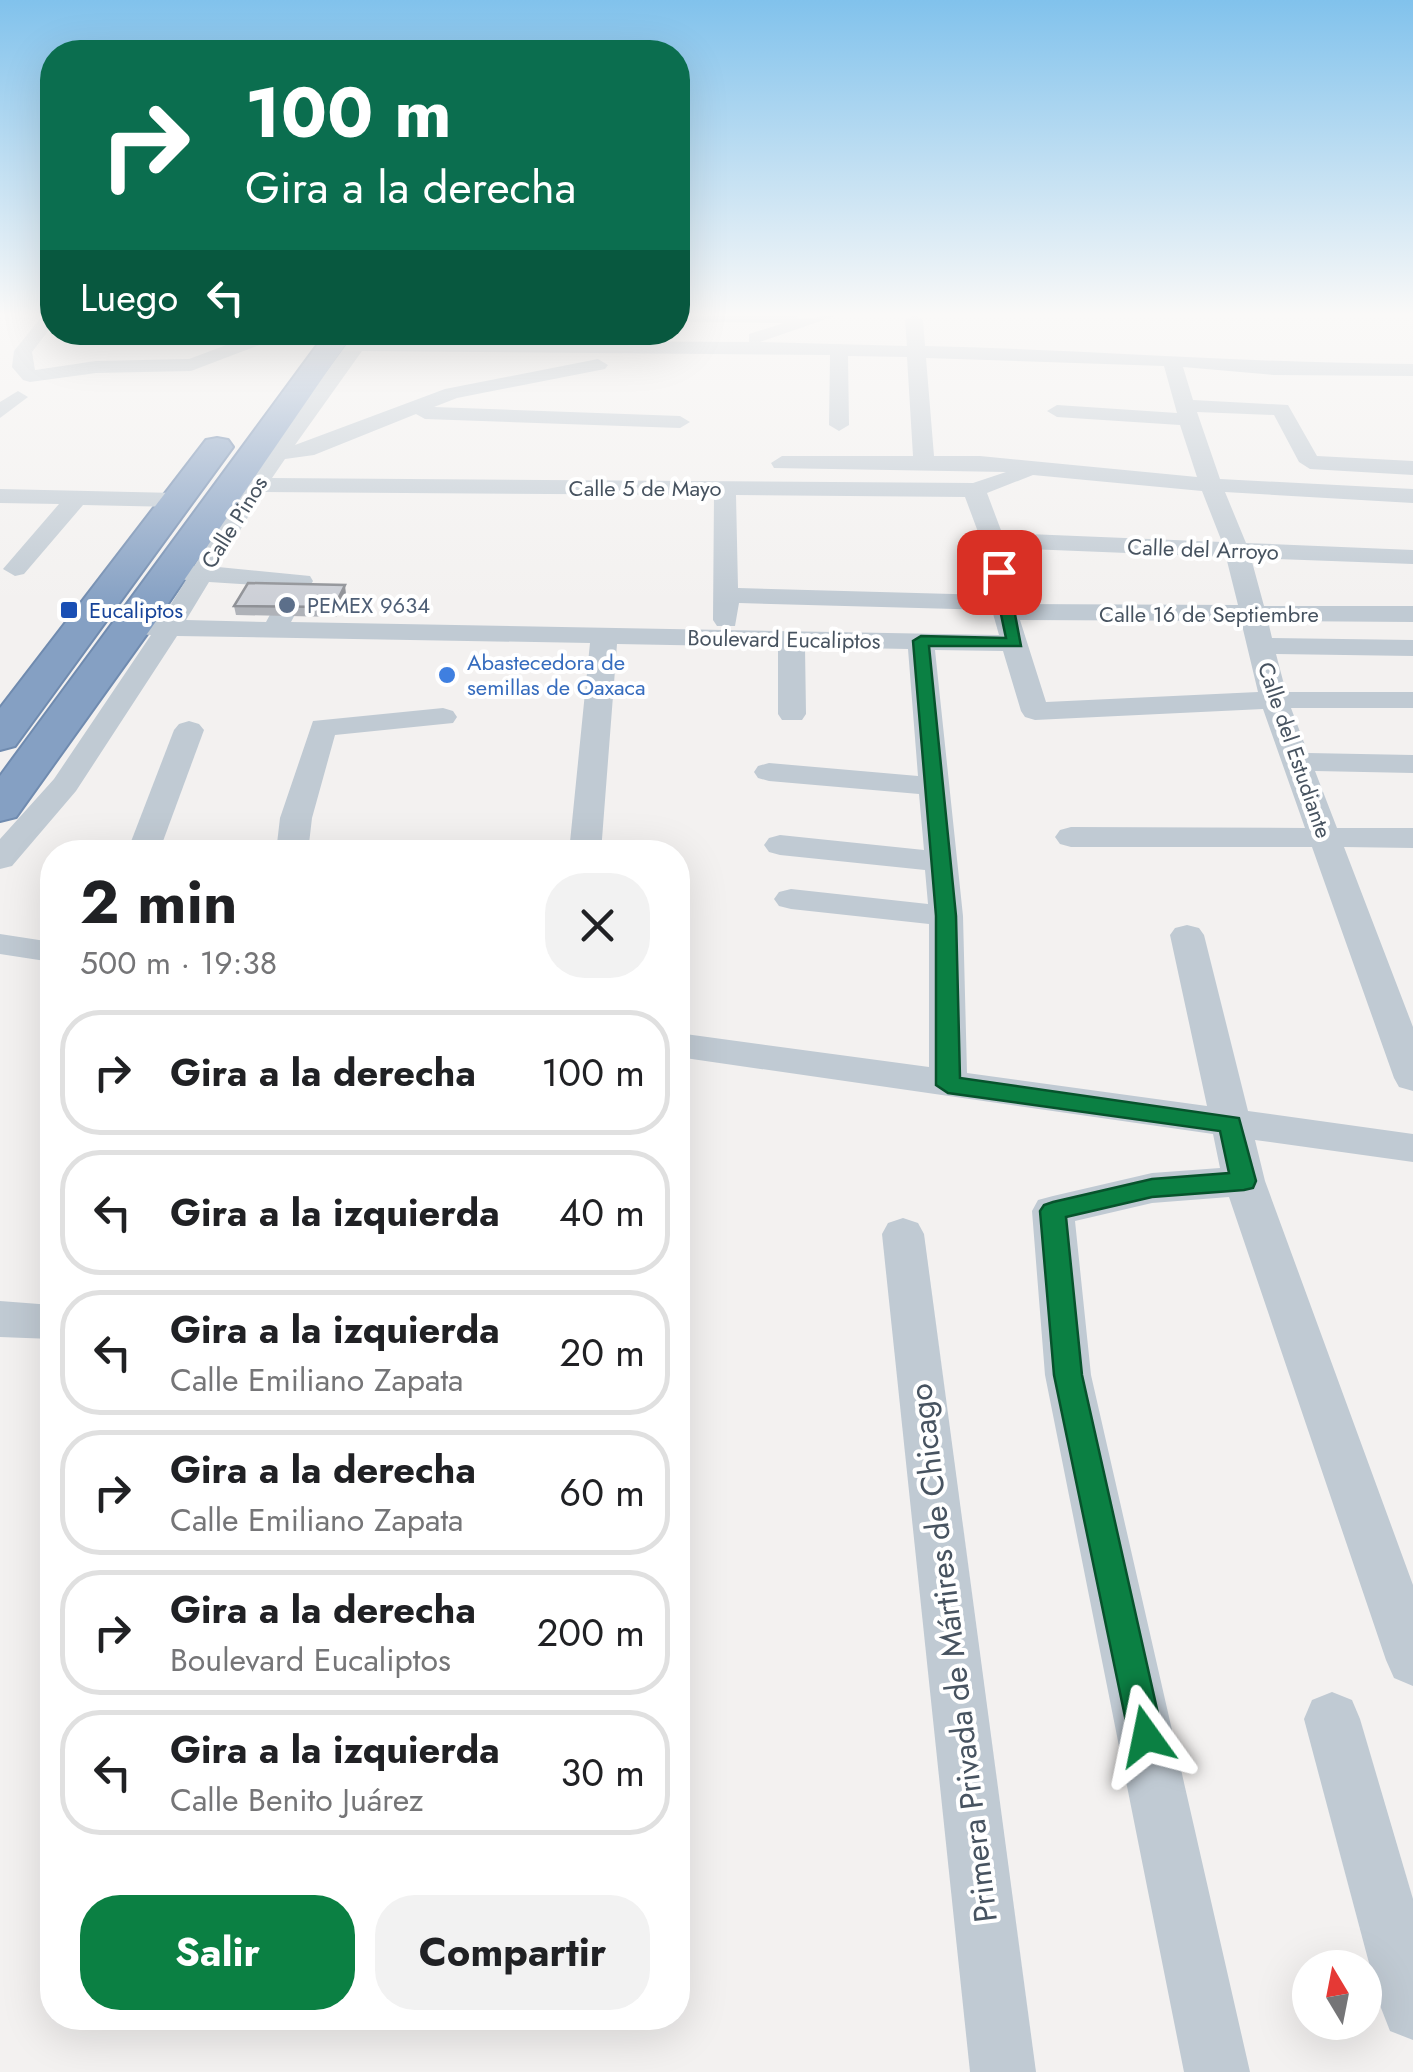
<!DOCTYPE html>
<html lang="es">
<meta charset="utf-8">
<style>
body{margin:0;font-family:Jost,sans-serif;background:#f2f2f2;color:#202124;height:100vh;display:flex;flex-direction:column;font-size:38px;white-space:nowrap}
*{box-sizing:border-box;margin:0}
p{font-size:32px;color:#757577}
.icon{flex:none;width:55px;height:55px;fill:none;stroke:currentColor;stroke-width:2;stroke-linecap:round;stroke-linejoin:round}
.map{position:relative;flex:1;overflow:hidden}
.drawer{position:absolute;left:40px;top:840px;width:650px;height:1190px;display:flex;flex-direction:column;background:#fff;border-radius:40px;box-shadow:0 10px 40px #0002}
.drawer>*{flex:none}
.guide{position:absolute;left:40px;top:40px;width:650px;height:305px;border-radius:40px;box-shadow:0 10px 40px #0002;background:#0b6e4f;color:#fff;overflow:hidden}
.needle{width:65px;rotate:350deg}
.tools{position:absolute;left:1292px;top:1950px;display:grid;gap:20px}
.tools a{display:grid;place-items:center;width:90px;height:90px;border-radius:50%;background:#fff;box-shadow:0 10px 40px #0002;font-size:50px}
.pin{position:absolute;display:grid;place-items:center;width:85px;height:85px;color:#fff;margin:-42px;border-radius:20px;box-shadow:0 5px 15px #0006}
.me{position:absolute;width:110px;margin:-55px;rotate:348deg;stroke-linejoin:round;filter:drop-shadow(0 0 8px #0008)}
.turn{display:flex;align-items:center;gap:35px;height:210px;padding:0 40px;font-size:45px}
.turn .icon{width:130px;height:130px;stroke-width:2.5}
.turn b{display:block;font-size:70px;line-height:85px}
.then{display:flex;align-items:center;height:95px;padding:0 40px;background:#0003;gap:20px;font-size:38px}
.round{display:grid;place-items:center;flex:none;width:105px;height:105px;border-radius:40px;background:#f2f2f2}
.overview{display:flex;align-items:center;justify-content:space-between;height:170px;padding:0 40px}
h1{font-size:60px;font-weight:700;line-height:75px}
.button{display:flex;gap:20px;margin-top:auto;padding:20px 40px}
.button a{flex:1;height:115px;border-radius:40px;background:#0b8043;color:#fff;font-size:40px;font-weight:700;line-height:115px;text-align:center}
.button a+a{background:#f2f2f2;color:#202124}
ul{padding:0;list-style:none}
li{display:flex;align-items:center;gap:30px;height:125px;margin:0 20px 15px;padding:0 20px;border:5px solid #e0e0e0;border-radius:40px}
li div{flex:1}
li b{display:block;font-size:38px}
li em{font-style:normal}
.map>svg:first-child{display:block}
</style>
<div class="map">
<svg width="1413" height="2072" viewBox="0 0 1413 2072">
<rect width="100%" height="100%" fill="#f3f1f0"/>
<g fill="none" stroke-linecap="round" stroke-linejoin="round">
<!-- highway casing -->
<g stroke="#708baf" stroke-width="4">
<g id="highway">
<polygon points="327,332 354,332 152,627 16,817 0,821 0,776"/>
<polygon points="217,438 228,440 233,447 15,746 0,750 0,708 206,440"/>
</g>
</g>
<!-- minor -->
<g fill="#c0cad3" fill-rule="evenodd">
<polygon points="43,315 52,315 52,326 32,352 35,370 96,361 189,359 261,332 311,335 302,340 270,341 191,371 96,373 30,382 23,380 12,367 14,351"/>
<path d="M 678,315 L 797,315 L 798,319 L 838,315 L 760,342 L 907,346 L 905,320 L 915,315 L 923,320 L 925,346 C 1088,350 1250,363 1413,364 L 1413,376 L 1274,375 L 1183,367 L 1193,400 L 1288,405 L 1317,456 L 1413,461 L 1413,475 L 1310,469 L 1299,462 L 1274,415 L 1197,412 L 1220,479 L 1413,489 L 1413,503 L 1225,492 L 1246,543 L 1413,550 L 1413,564 L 1251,558 L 1264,606 L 1413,606 L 1413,622 L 1268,621 L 1272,638 L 1413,640 L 1413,656 L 1276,654 L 1286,692 L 1413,692 L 1413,708 L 1291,708 L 1308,753 L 1413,755 L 1413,773 L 1315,771 L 1337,828 L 1413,828 L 1413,848 L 1344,847 L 1413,1027 L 1413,1091 L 1399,1087 L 1394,1078 L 1312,847 L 1071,847 L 1060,844 L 1055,837 L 1060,830 L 1071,827 L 1305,828 L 1263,709 L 1035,720 L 1025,717 L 1021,711 L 1003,651 L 935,650 L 963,916 L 967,1073 L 1207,1106 L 1170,935 L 1175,928 L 1187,925 L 1199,928 L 1204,935 L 1248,1111 L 1413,1134 L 1413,1162 L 1255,1140 L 1265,1181 L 1413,1585 L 1413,1686 L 1394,1678 L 1386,1660 L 1229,1197 L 1152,1203 L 1075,1221 L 1091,1375 L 1250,2072 L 1184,2072 L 1045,1375 L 1032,1211 L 1038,1200 L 1053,1196 L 1152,1173 L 1220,1168 L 1213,1134 L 678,1057 L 678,1033 L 929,1067 L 929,924 L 791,909 L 779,906 L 774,899 L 779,892 L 791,889 L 928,904 L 925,870 L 780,855 L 769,852 L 764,845 L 769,838 L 780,835 L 924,850 L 919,794 L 769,781 L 758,778 L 754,772 L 758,766 L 769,763 L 918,776 L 908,649 L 805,647 L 806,714 L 802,720 L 782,720 L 778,714 L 778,647 L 617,644 L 601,852 L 569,852 L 590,643 L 177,636 L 76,791 L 12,866 L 0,869 L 0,839 L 54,779 L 151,635 L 124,633 L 120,627 L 133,619 L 161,620 L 186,580 L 172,577 L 169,572 L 172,567 L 194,566 L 269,449 L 356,332 L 375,332 L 370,340 L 749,342 L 749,334 L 784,323 L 678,322 ZM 362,351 L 830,355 L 829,425 L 839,431 L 849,425 L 848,356 L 907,357 L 913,456 L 782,456 L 771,463 L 774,468 L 1006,472 L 973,483 L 272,478 L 285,459 L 314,455 L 416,414 L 425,419 L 680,428 L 690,422 L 680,416 L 434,407 L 457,398 L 605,369 L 608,365 L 598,359 L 445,389 L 295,445 ZM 926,358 L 1164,366 L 1177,413 L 1057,405 L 1047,411 L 1057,417 L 1180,425 L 1197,477 L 980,456 L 934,456 ZM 1033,475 L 1202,491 L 1222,542 L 1002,533 L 987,493 ZM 263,492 L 714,495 L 713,620 L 717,626 L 735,626 L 739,603 L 992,610 L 999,635 L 291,622 L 313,581 L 310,576 L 218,567 ZM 736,495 L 965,497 L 981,540 L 989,595 L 738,588 ZM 1006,548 L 1226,557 L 1238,605 L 1017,604 ZM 209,582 L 285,587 L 266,622 L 186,620 ZM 1020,620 L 1241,621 L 1258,692 L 1046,702 Z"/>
<polygon points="18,391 28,397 0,418 0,402"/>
<polygon points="0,489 176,493 187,500 176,507 83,505 24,574 15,576 3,569 59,504 0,503"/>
<polygon points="443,708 453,711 457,717 453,723 335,735 312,818 308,852 276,852 280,818 313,721"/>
<polygon points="189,721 199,724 204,730 159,852 127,852 174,730 179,724"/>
<polygon points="0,934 52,942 52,962 0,954"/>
<polygon points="903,1218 918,1223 924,1234 1036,2072 970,2072 882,1234 888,1223"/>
<polygon points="0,1301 52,1305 52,1339 0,1337"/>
<polygon points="1332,1692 1352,1700 1360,1719 1413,1899 1413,2040 1390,2031 1381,2008 1304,1719 1312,1700"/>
</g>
<!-- highway -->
<use href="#highway" fill="#85a0c3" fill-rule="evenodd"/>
</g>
<!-- wall -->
<polygon fill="#afb2b8" points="346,594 336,617 236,615 234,606"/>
<!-- shaded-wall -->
<polygon fill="#8f9196" points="345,585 346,594 336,617 334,607"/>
<!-- building -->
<polygon fill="#cccfd6" stroke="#8f9196" stroke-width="2.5" points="248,583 345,585 334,607 234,606"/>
<!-- sky -->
<linearGradient id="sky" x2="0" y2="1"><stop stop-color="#81c2ec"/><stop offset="0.52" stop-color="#faf9f8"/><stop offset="1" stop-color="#faf9f8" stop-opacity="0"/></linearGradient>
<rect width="1413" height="605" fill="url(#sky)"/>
<!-- route -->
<polygon fill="#0b8043" stroke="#07532c" stroke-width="2.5" points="999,567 1007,572 1021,646 929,646 956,916 960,1078 1239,1118 1256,1181 1253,1188 1244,1190 1152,1197 1066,1217 1082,1375 1163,1736 1158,1748 1146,1753 1134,1748 1129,1736 1054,1375 1040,1211 1044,1205 1053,1202 1152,1179 1229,1173 1220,1131 948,1093 936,1085 936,916 913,641 921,636 1006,638 992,572"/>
<!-- markers -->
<circle fill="#5c6f8a" stroke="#fff" stroke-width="4" cx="287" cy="605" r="10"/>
<rect fill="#1a4fb4" stroke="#fff" stroke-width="4" x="59" y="600" width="20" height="20" rx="5"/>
<circle fill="#3f7fe0" stroke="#fff" stroke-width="4" cx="447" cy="675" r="10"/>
<g text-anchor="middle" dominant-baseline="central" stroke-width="8" stroke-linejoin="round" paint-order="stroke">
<!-- far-street labels -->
<g font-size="22" fill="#475360" stroke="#fff">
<text x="645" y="488">Calle 5 de Mayo</text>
<text transform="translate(234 522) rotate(-58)">Calle Pinos</text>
<text transform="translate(1203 549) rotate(2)">Calle del Arroyo</text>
<text x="1209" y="614">Calle 16 de Septiembre</text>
<text transform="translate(784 639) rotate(1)">Boulevard Eucaliptos</text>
<text transform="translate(1295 750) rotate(71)">Calle del Estudiante</text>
</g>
<!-- far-service labels -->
<g font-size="22" fill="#4e5e75" stroke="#fff" text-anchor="start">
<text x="307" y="605">PEMEX 9634</text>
</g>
<!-- far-transit labels -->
<g font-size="22" fill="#164399" stroke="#fff" text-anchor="start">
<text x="89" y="610">Eucaliptos</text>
</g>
<!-- far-shop labels -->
<g font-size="22" fill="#366cbe" stroke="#fff" text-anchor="start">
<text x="467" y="662">Abastecedora de<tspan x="467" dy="25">semillas de Oaxaca</tspan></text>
</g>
<!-- near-street labels -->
<g font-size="32" fill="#475360" stroke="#fff">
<text transform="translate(953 1653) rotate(-97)">Primera Privada de Mártires de Chicago</text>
</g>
</g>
</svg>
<div class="tools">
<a><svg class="needle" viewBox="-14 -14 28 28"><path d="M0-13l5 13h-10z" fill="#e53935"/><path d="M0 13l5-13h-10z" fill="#757577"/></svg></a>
</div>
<div class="pin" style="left:999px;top:572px;background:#d93025"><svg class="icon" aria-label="arrive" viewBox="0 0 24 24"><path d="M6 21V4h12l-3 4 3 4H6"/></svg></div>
<svg class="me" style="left:1146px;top:1736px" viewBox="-20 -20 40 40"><path d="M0-17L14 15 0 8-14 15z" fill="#0b8043" stroke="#fff" stroke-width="4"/></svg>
<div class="guide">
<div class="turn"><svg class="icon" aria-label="right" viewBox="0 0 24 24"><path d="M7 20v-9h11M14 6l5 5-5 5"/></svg><div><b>100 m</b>Gira a la derecha</div></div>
<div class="then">Luego<svg class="icon" aria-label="left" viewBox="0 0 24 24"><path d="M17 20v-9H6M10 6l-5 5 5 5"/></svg></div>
</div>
<section class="drawer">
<div class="overview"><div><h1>2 min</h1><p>500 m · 19:38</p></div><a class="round"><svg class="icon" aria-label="close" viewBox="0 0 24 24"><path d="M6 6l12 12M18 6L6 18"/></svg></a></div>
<ul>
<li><svg class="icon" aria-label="right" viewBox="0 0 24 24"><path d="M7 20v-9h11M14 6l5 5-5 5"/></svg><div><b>Gira a la derecha</b></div><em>100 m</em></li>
<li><svg class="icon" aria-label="left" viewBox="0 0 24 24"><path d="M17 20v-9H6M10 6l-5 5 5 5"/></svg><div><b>Gira a la izquierda</b></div><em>40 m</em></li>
<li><svg class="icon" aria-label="left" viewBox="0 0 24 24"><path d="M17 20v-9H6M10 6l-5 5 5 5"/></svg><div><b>Gira a la izquierda</b><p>Calle Emiliano Zapata</p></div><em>20 m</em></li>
<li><svg class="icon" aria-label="right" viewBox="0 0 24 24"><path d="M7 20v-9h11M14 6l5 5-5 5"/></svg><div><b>Gira a la derecha</b><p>Calle Emiliano Zapata</p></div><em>60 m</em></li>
<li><svg class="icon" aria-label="right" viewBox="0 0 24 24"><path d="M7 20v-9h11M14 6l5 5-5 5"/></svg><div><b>Gira a la derecha</b><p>Boulevard Eucaliptos</p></div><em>200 m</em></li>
<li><svg class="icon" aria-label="left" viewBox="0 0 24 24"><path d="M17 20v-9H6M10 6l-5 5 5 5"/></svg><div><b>Gira a la izquierda</b><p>Calle Benito Juárez</p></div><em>30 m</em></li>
</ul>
<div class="button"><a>Salir</a><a>Compartir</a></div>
</section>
</div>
